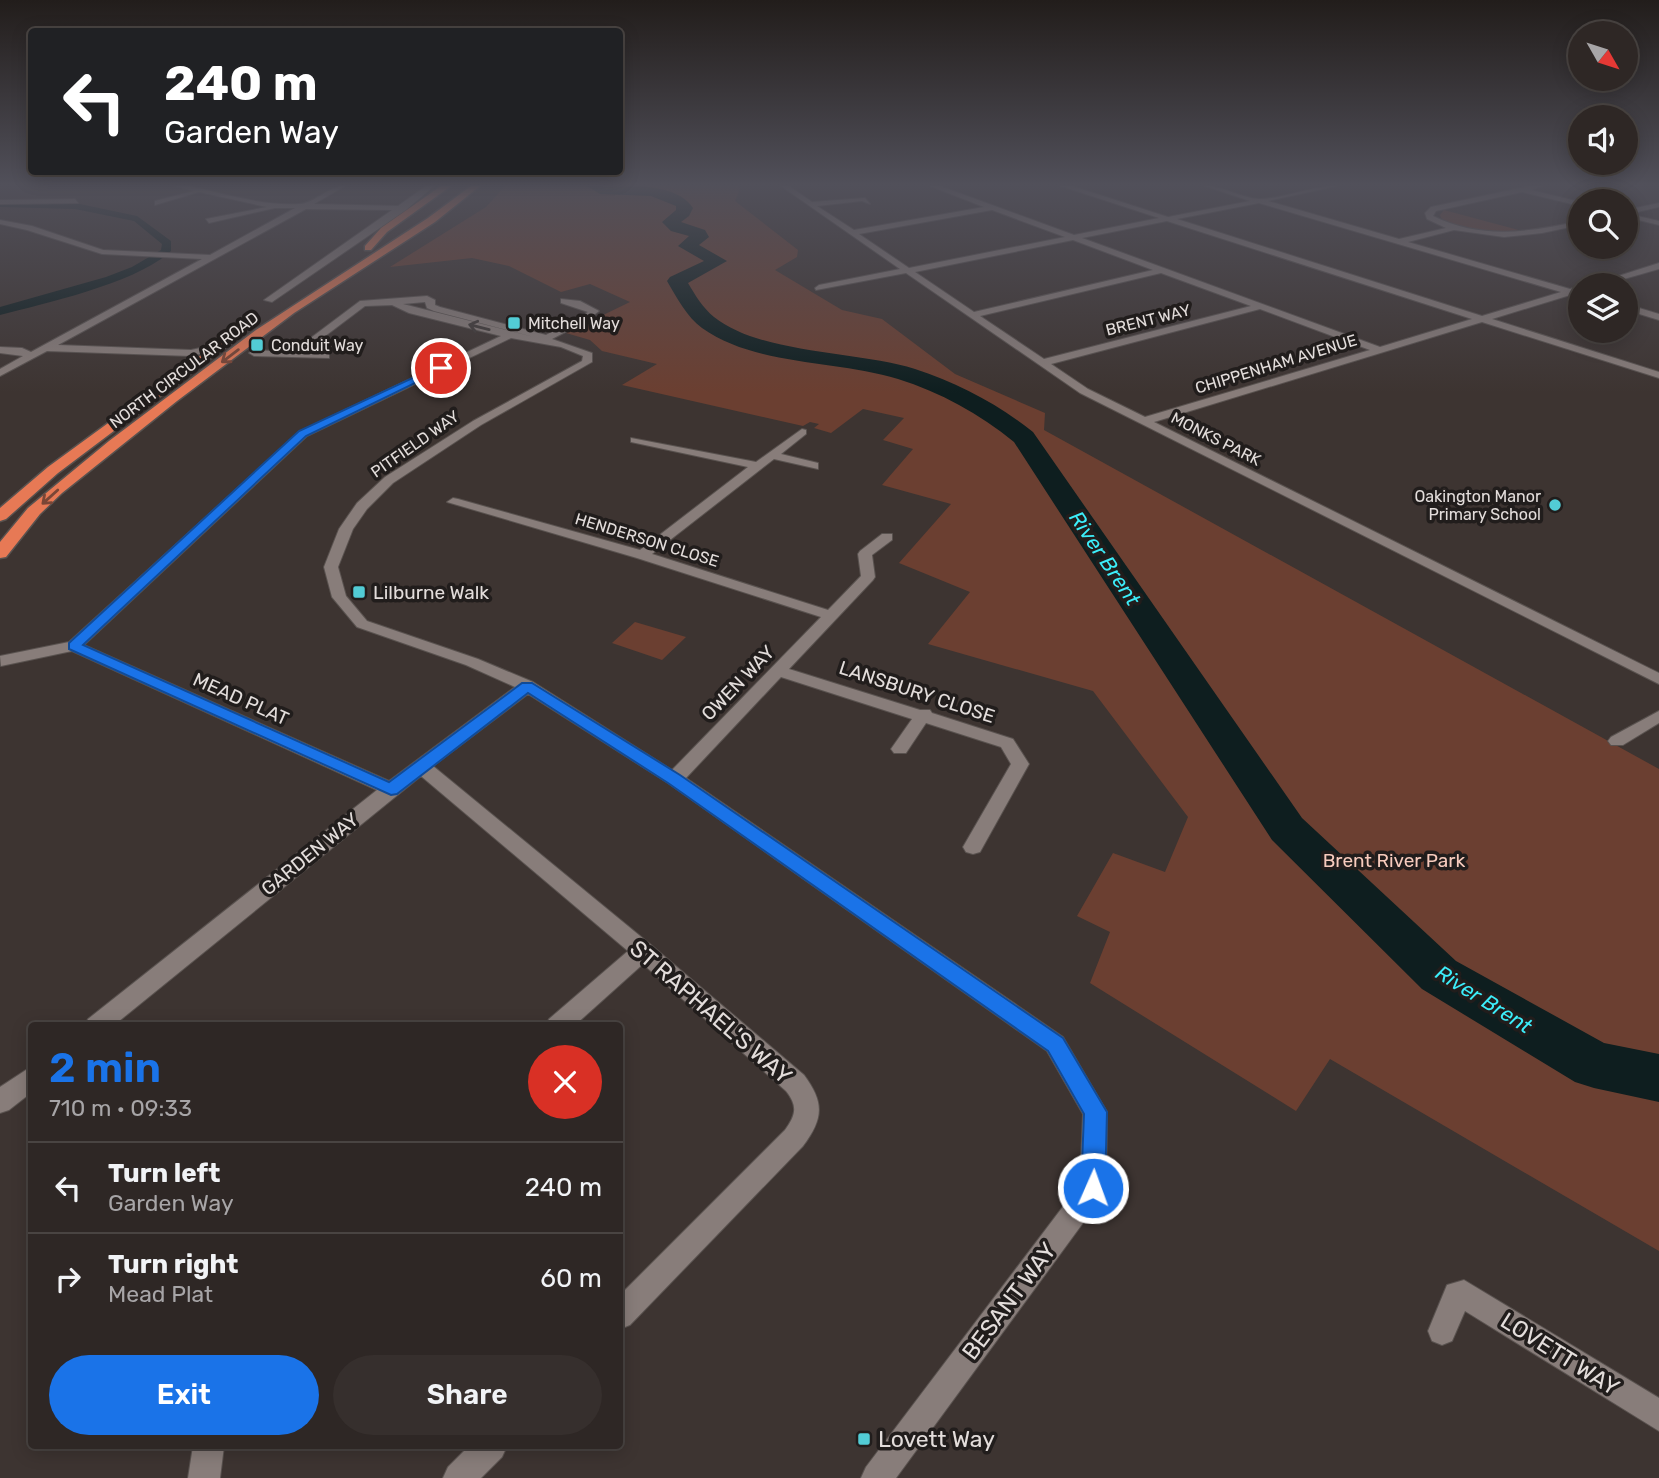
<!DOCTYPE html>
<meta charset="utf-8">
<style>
body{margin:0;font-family:Rubik,sans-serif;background:#362f2d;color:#f1f3f6;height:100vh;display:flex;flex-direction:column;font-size:26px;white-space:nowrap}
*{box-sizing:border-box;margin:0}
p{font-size:23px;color:#a7a5a7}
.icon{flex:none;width:38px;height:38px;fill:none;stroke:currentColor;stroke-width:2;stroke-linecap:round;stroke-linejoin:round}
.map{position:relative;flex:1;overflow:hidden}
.panel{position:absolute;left:28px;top:1022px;width:595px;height:427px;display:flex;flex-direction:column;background:#2e2725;border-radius:7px;box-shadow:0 4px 18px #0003,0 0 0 2px #494442}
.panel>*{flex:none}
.banner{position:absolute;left:28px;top:28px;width:595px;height:147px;border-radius:7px;box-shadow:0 4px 18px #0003,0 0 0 2px #494442;background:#202124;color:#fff;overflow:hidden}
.needle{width:46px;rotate:129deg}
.tools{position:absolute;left:1568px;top:21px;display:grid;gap:14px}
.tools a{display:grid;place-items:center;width:70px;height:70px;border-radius:50%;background:#2e2725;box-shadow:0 4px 18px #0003,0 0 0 2px #494442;font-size:35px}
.pin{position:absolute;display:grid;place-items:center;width:60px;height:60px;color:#fff;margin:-30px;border:4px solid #fff;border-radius:50%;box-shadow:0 2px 7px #0007}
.me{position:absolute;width:77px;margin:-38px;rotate:2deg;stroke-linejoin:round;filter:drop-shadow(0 0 5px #0008)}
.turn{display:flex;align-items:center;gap:24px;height:147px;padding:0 21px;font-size:32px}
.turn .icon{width:91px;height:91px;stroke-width:2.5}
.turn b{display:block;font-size:49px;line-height:60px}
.round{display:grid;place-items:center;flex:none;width:74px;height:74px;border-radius:37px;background:#362f2d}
.head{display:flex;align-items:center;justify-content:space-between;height:119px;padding:0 21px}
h1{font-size:42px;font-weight:600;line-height:52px;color:#1a73e8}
.cta{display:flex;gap:14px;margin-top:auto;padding:14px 21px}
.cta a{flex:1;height:80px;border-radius:42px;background:#1a73e8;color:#fff;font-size:28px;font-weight:600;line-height:80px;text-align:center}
.cta a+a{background:#362f2d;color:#f1f3f6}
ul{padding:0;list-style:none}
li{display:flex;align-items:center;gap:21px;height:91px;padding:0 21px;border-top:2px solid #494442}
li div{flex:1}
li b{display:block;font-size:26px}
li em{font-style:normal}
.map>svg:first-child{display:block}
</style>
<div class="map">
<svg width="1659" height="1478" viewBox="0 0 1659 1478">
<rect width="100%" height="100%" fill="#3d3431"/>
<!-- green -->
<g fill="#6b3f31">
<polygon points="505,186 738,186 740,189 735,201 798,250 797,257 775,270 842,310 882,319 955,374 1045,413 1044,430 1659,769 1659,1251 1330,1059 1296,1111 1090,983 1110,932 1077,916 1113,853 1165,872 1188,817 1093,691 928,644 970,592 899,563 951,504 882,485 913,449 883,440 904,418 863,409 831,433 814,428 819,424 810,422 803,426 622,385 657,364 602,351 590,340 566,333 630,302 590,284 561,292 509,266 472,258 390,267 486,207"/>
<path d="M 1444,210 L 1526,232 C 1499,232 1465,234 1441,218 L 1440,215 Z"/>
<polygon points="635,622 686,637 662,660 612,643"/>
</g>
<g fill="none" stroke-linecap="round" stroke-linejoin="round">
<!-- canal -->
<path fill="#0e1e1f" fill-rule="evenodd" d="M 0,201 L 75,203 L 137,216 L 171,241 L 171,251 C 137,283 46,303 0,315 L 0,307 L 106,277 L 132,267 L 161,250 L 162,244 L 134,221 L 75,209 L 0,207 Z"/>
<!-- river -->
<path fill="#0e1e1f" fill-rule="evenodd" d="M 587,186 C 616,186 676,180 693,208 L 689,216 L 681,222 L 705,230 L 709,237 L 699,245 L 727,261 L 688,283 C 695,295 703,308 714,317 C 760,354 857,351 915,369 C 958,383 998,404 1033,432 L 1302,818 L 1456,961 L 1604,1043 L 1659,1054 L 1659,1102 L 1594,1088 L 1575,1082 L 1422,989 L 1272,840 L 1014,442 C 980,414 940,392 898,379 C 837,360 755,366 702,328 C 687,317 677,298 667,281 L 670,277 L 704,261 L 678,246 L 689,236 L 671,231 L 662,222 L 676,210 L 676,206 L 651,196 L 600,194 Z"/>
<!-- street casing -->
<g stroke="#59524f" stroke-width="2">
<g id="street">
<path d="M 175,186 L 189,186 C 225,194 263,206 299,204 C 316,203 328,186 345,186 L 314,204 L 398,206 L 426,186 L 434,186 L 406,210 L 272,302 L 264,300 L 392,210 L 306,209 L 58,345 L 191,350 L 219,344 L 224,347 L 223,349 L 191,356 L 47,351 L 0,376 L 0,369 L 23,356 L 0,353 L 0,347 L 22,348 L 31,352 L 202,259 L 102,254 L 27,230 L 0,224 L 0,220 L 32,226 L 103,250 L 210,255 L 295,208 L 275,208 L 209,223 L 206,219 L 267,207 L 199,192 L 155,205 L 155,201 L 194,191 Z"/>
<path d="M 781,186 L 789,186 L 812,202 L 865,198 L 870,204 L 862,201 L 817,206 L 854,230 L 984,207 L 930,186 L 940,186 L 1074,235 L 1159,218 L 1061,186 L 1072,186 L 1168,217 L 1250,201 L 1205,186 C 1224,186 1241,198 1259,199 C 1283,199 1311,186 1337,186 L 1268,201 L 1399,239 L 1446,228 L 1427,219 L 1425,213 L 1431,207 L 1529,186 L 1542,186 L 1531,190 L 1580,202 L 1580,206 L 1522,192 L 1436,211 L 1433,216 C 1482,240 1529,232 1580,221 L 1580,225 L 1542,233 L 1504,237 L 1454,230 L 1408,242 L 1570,289 L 1580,286 L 1580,292 L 1492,319 L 1659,372 L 1659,378 L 1482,322 L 1154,422 L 1659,673 L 1659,684 L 1080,393 L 906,273 L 816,290 L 815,288 L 819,285 L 900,269 ZM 1259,203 L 1561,292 L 1482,316 L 1177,219 ZM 992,210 L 1065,237 L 909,268 L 859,234 ZM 1167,221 L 1472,319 L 1380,347 L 1082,238 ZM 1073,240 L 1153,270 L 974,312 L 915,272 ZM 1161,273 L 1251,306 L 1044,359 L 980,316 ZM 1260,309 L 1370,350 L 1145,417 L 1088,389 L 1051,364 Z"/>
<polygon points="75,199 78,203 0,204 0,200"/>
<polygon points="1659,203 1659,207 1629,214 1659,221 1659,225 1626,217 1626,210"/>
<polygon points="1659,263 1659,269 1603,285 1590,285"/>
<path d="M 427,296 L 435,300 L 435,305 L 440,307 L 546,335 L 588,312 L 561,303 L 561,299 L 580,301 L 599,311 L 586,321 L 552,339 L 592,353 L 592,362 L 481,425 L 393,483 L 367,509 L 353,529 L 338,567 L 346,596 L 367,621 L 478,659 L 533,682 L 672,770 L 821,617 L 637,558 L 447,502 L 453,498 L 458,499 L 640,550 L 748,467 L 631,442 L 631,438 L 756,462 L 802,429 L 806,430 L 806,434 L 781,454 L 818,463 L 818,469 L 774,459 L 652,554 L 828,610 L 861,576 L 858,554 L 860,551 L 882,534 L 892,534 L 892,540 L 872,555 L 875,577 L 873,580 L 789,669 L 920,710 L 930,710 L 932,713 L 1013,739 L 1029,764 L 980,852 L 973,854 L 966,852 L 963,847 L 1011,764 L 1001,747 L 926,723 L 906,753 L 894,753 L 891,749 L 912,719 L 781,677 L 686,778 L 1063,1037 L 1107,1112 L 1106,1188 L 1102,1197 L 896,1478 L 861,1478 L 866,1467 L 1080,1184 L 1083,1114 L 1047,1051 L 668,783 L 528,694 L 433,766 L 651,945 L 804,1075 C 825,1103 823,1119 803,1146 L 630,1325 L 620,1329 L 620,1295 L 785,1130 C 796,1115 798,1106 786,1091 L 643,964 L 574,1026 L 546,1026 L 549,1019 L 628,951 L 421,776 L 113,1026 L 85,1026 L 88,1019 L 377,790 L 72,651 L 1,666 L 0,656 L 69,642 L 299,432 L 501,336 L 409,313 L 392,305 L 365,306 L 304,352 L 329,354 L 329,358 L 254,356 L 249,353 L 254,350 L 292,352 L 360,301 ZM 425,302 L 427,308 L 434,311 L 534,337 L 403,304 ZM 511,338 L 561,347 L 583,356 L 582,361 L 473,421 L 385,477 L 357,503 L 339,529 L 324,567 L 332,597 L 357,627 L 466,665 L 515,687 L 389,781 L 84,645 L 307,436 Z"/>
<polygon points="1626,304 1659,314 1659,320 1626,310"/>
<polygon points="1659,711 1659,723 1623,745 1611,745 1608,741 1611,737"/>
<polygon points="32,1066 32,1092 9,1110 0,1113 0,1087"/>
<polygon points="1464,1280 1659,1398 1659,1431 1465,1311 1452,1341 1442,1345 1432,1341 1428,1331 1447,1285"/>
<polygon points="193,1446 224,1446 220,1478 188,1478"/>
<polygon points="469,1446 507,1446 502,1457 481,1478 443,1478 448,1467"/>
</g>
</g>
<!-- highway casing -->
<g stroke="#59524f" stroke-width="3">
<g id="highway">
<polygon points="441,186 451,186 387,232 371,250 365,250 365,246 381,228"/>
<polygon points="471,186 480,186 435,222 294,313 177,401 62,493 40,514 6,557 0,558 0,542 28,508 109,441 256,330 428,218"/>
<polygon points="226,337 236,339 58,473 6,519 0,521 0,508 48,467"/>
</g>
</g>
<!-- street -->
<use href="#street" fill="#887d7a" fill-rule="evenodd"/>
<!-- highway -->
<use href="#highway" fill="#e77955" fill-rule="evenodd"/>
</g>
<!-- one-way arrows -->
<defs><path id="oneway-shaft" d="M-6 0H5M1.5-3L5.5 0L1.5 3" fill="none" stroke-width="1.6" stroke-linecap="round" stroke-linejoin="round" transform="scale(1.75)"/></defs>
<use stroke="#403a38" href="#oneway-shaft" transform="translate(479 327) rotate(-166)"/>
<g stroke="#7a4636">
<use href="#oneway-shaft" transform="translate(230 356) rotate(143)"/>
<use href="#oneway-shaft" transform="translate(50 497) rotate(138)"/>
</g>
<!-- sky -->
<linearGradient id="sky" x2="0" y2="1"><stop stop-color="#221d1b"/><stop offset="0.47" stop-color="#51505a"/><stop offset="1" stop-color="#51505a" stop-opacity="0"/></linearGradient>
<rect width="1659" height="393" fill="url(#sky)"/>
<!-- route -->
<polygon fill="#1a73e8" stroke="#114b97" stroke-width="2" points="438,366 446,368 306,436 83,645 389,782 522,683 532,683 680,775 1063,1038 1107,1112 1105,1188 1101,1197 1093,1200 1084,1197 1081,1188 1084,1114 1048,1051 668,783 528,693 397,794 391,795 69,649 69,643 299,431"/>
<!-- markers -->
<g fill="#52ccd5" stroke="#211d1c" stroke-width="2.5">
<rect x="507" y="316" width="14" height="14" rx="3.5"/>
<rect x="250" y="338" width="14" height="14" rx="3.5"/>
<circle cx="1555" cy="505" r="7"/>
<rect x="352" y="585" width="14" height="14" rx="3.5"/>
<rect x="857" y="1432" width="14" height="14" rx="3.5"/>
</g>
<g text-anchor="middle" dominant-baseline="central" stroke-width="7" stroke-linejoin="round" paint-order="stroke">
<!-- far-street labels -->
<g font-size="16" fill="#e3dddb" stroke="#211d1c">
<text transform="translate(1148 320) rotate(-14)">BRENT WAY</text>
<text transform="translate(1276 364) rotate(-17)">CHIPPENHAM AVENUE</text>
<text transform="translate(184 370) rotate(-37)">NORTH CIRCULAR ROAD</text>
<text transform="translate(1216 439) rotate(27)">MONKS PARK</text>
<text transform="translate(415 444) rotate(-35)">PITFIELD WAY</text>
<text transform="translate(647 540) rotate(17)">HENDERSON CLOSE</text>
</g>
<!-- far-poi labels -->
<g font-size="16" fill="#e3dddb" stroke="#211d1c" text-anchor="start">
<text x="528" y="323">Mitchell Way</text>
<text x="271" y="345">Conduit Way</text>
<text x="1541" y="496" text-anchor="end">Oakington Manor<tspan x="1541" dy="18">Primary School</tspan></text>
</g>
<!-- poi labels -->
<g font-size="19" fill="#e3dddb" stroke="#211d1c" text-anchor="start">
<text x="373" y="592">Lilburne Walk</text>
</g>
<!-- street labels -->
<g font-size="19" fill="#e3dddb" stroke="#211d1c">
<text transform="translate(738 683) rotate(-46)">OWEN WAY</text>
<text transform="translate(917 692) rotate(18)">LANSBURY CLOSE</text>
<text transform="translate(241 699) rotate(24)">MEAD PLAT</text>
<text transform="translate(310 854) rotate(-39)">GARDEN WAY</text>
</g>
<!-- park labels -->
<g font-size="19" fill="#f7cbbd" stroke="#211d1c">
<text x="1394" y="860">Brent River Park</text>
</g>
<!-- water labels -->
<g font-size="21" font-style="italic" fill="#3cedf9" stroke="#211d1c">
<text transform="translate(1105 558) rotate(56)">River Brent</text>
<text transform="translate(1484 999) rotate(32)">River Brent</text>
</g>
<!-- near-street labels -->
<g font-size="23" fill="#e3dddb" stroke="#211d1c">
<text transform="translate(711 1012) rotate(41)">ST RAPHAEL'S WAY</text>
<text transform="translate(1009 1301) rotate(-53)">BESANT WAY</text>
<text transform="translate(1560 1354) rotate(32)">LOVETT WAY</text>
</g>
<!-- near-poi labels -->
<g font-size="23" fill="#e3dddb" stroke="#211d1c" text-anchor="start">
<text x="878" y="1439">Lovett Way</text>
</g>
</g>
</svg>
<div class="tools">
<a><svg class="needle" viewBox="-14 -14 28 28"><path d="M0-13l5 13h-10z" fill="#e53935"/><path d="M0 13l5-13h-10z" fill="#a7a5a7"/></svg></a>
<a><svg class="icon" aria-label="sound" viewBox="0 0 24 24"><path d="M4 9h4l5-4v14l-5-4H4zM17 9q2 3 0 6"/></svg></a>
<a><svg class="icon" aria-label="search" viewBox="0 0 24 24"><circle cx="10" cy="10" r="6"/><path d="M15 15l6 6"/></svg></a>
<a><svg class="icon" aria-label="layers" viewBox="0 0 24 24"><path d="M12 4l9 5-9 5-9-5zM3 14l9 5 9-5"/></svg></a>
</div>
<div class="pin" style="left:441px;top:368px;background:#d93025"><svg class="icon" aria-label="arrive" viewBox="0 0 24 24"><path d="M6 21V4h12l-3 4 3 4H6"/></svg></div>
<svg class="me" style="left:1093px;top:1188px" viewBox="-20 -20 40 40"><circle r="17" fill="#1a73e8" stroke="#fff" stroke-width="3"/><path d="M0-11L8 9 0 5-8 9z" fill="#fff"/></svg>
<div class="banner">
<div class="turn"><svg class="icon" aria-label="left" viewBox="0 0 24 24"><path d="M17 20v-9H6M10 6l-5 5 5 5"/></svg><div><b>240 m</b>Garden Way</div></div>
</div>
<section class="panel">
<div class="head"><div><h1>2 min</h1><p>710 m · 09:33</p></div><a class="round" style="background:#d93025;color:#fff"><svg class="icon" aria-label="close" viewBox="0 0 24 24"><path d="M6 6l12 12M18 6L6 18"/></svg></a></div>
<ul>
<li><svg class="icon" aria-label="left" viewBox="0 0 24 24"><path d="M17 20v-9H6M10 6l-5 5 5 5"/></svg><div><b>Turn left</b><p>Garden Way</p></div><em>240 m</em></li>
<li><svg class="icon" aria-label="right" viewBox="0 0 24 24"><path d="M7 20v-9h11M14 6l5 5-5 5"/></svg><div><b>Turn right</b><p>Mead Plat</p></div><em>60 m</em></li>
</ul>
<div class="cta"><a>Exit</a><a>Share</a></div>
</section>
</div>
